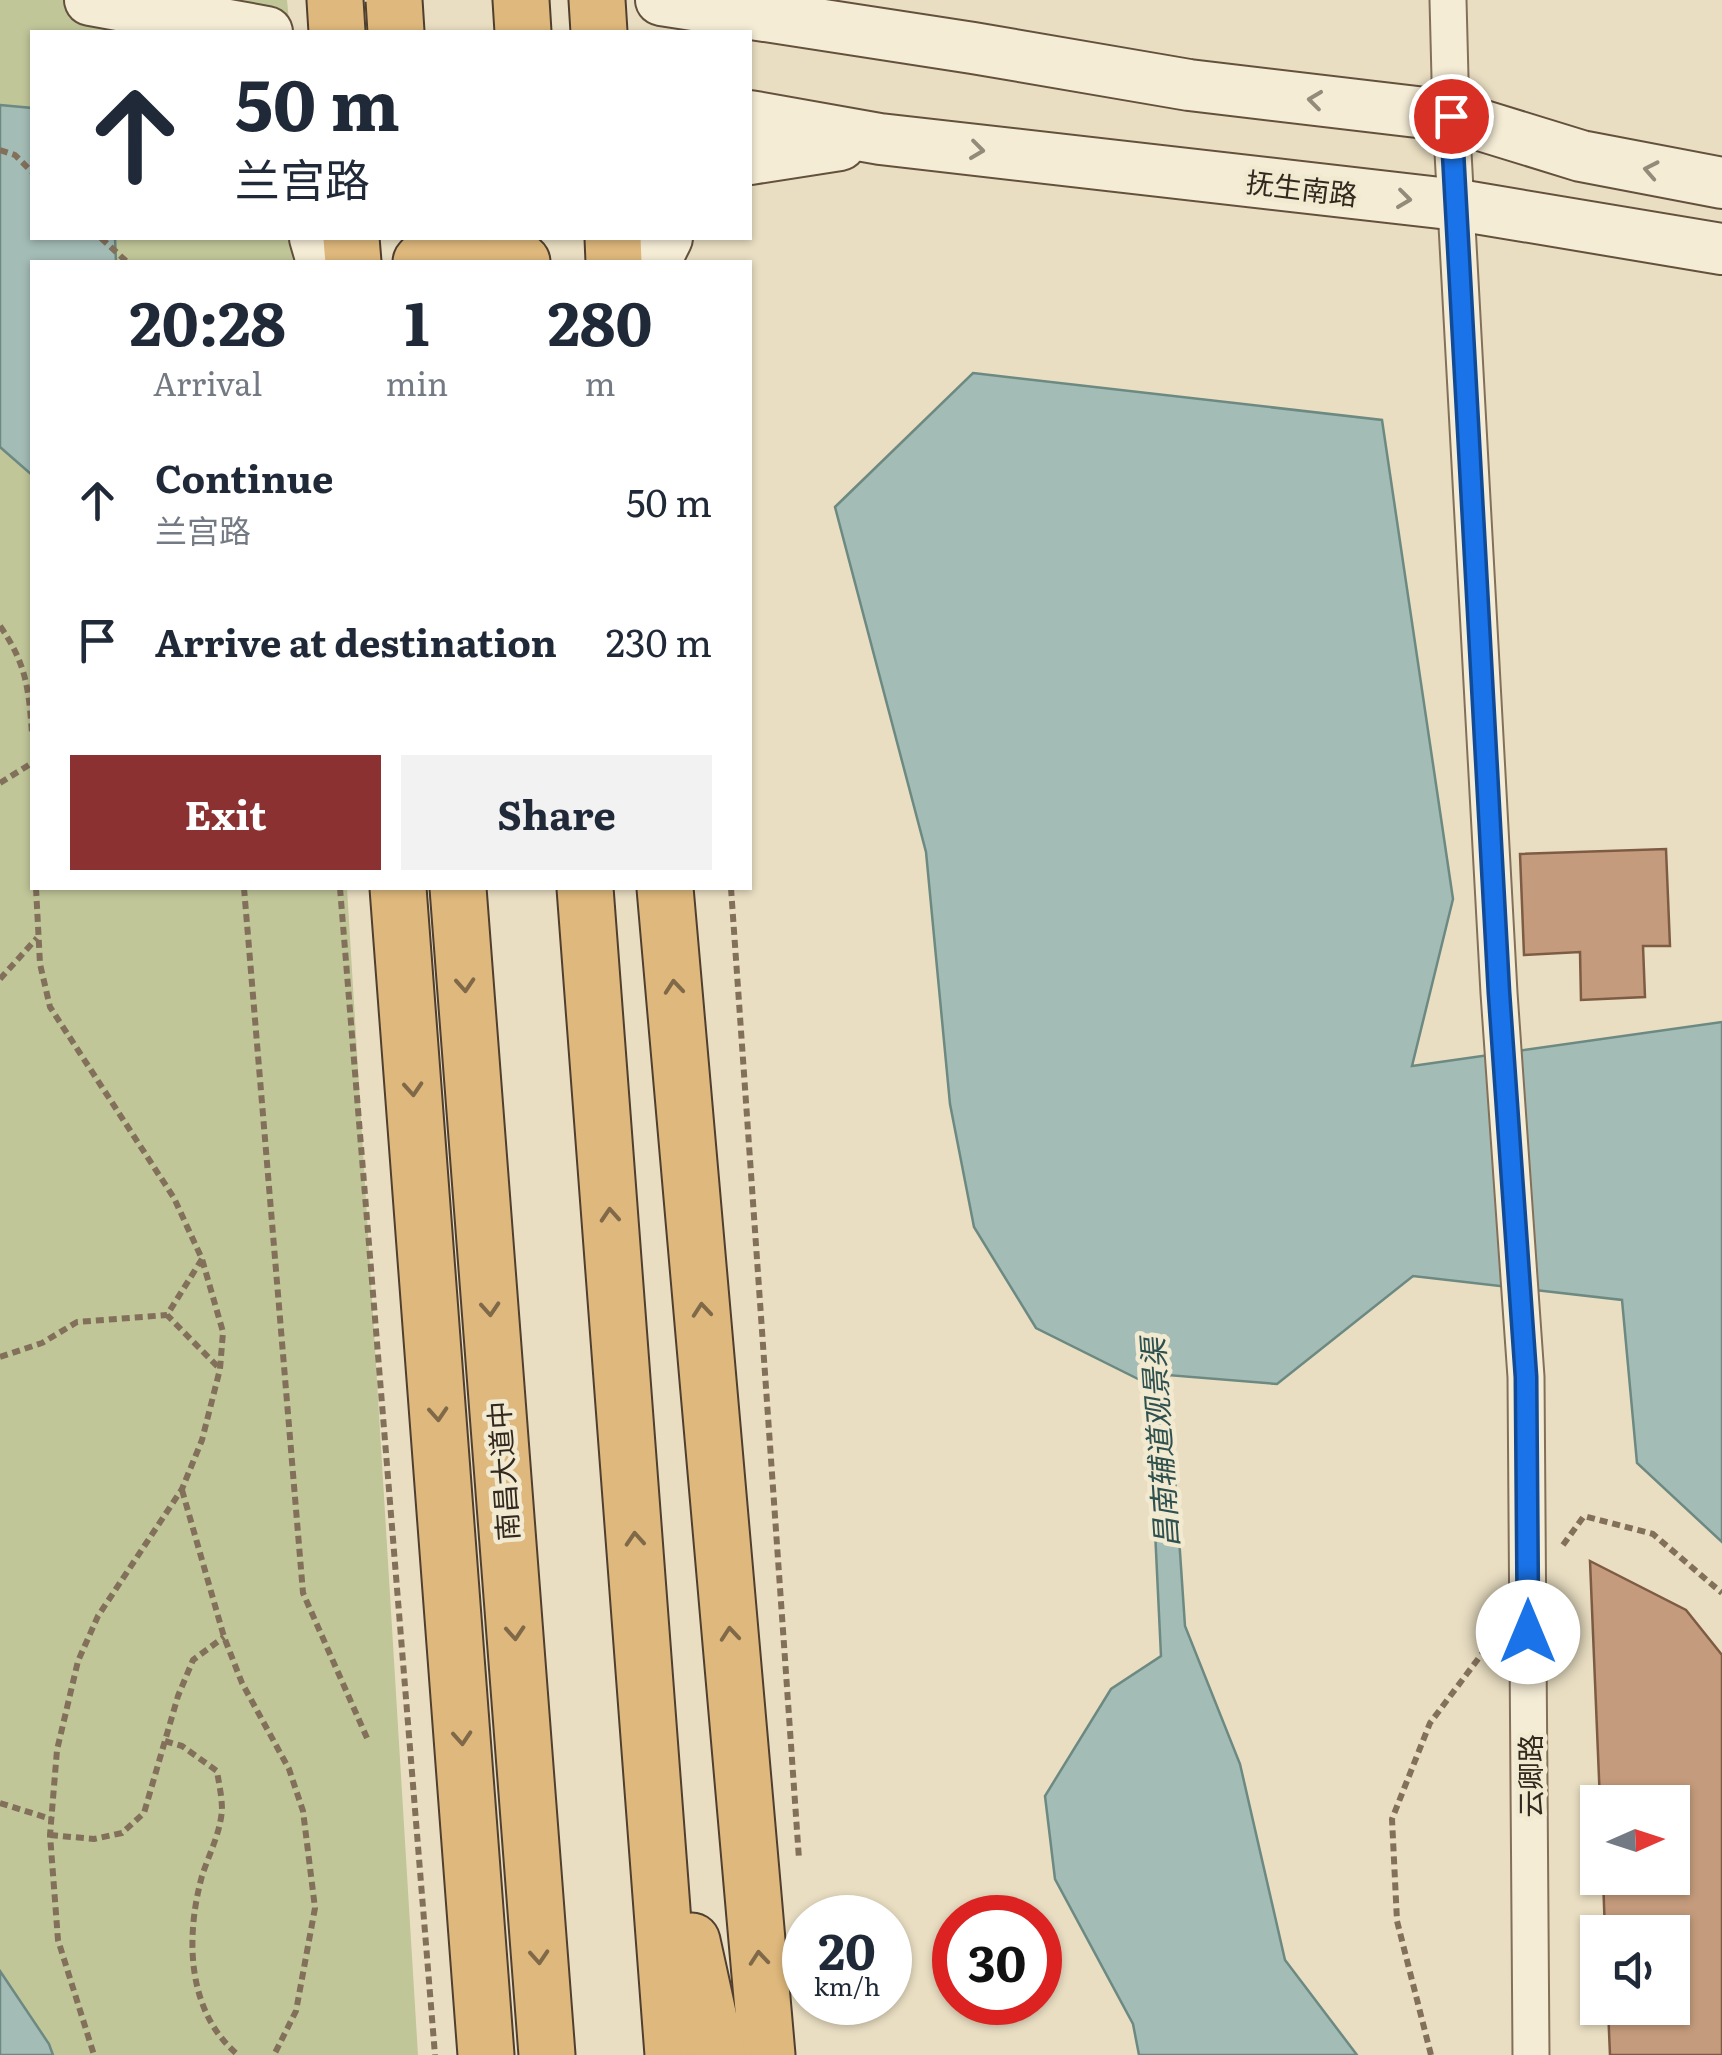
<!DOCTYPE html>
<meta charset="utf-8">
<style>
body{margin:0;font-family:Literata,"Noto Sans SC",serif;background:#f2f2f3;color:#1f2937;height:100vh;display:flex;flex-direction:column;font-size:38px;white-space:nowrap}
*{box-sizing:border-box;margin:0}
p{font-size:32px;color:#747a83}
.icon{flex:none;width:55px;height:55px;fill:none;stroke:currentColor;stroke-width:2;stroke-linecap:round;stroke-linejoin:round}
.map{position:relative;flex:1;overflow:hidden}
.details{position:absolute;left:30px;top:260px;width:722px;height:630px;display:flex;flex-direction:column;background:#fff;border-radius:0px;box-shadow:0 2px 8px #0004}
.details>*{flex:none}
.guide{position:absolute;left:30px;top:30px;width:722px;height:210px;border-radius:0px;box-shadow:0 2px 8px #0004;background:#fff;color:#1f2937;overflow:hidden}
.needle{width:65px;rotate:87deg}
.fabs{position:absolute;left:1580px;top:1785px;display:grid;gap:20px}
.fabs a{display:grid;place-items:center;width:110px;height:110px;border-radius:0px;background:#fff;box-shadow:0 2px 8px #0004;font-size:50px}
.speed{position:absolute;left:782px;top:1895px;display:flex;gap:20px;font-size:50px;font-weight:700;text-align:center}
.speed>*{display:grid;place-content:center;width:130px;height:130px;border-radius:50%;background:#fff;box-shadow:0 2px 8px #0004;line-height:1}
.speed small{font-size:25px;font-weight:400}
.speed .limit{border:15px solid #d22;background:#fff;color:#111}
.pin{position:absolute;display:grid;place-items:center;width:85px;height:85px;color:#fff;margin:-42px;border:5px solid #fff;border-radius:50%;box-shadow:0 2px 10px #0007}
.me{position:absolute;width:110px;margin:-55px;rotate:0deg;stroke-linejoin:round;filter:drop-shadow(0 0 8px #0008)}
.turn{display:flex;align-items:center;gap:35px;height:210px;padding:0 40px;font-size:45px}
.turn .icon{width:130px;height:130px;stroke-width:2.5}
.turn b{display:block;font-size:70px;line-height:85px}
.eta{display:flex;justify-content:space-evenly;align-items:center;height:170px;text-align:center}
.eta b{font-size:60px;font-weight:700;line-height:70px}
.button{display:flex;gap:20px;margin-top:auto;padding:20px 40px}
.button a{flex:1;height:115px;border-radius:0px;background:#8b3131;color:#fff;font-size:40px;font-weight:700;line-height:115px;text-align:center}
.button a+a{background:#f2f2f3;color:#1f2937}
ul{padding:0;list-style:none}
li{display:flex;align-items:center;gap:30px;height:140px;padding:0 40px}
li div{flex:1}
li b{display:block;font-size:38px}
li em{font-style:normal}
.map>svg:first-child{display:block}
</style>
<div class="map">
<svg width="1722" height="2055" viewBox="0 0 1722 2055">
<rect width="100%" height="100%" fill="#e9dec2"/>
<!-- green -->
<polygon fill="#c0c698" points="0,0 287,0 290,32 32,32 32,238 305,238 307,262 32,262 32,888 347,888 418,2055 0,2055"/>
<!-- water -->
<g fill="#a4bcb6" stroke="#6c8982" stroke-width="2.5">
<polygon points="0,105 32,108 32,238 115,238 116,262 32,262 32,475 0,447"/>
<polygon points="973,373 1382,420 1453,899 1412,1066 1722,1022 1722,1542 1637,1463 1622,1300 1413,1276 1277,1384 1168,1375 1185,1626 1240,1764 1285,1960 1357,2055 1139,2055 1133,2024 1055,1879 1045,1796 1111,1689 1161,1656 1148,1384 1036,1328 974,1227 950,1104 926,852 835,507"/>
<polygon points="0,1971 49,2044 53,2055 0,2055"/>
</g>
<!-- building -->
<g fill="#c49b7c" stroke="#7e5b43" stroke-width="2.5">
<polygon points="1666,849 1670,946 1643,946 1645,997 1581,1000 1580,952 1524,955 1520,854"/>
<polygon points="1590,1561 1686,1610 1722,1655 1722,2055 1610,2055 1608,2008 1672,2008 1672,1932 1605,1932 1603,1878 1672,1878 1672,1802 1600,1802"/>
</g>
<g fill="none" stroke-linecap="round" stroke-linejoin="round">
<!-- minor casing -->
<g stroke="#82705b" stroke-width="39">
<polyline id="minor" points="1448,0 1451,116 1499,993 1526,1377 1531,2055"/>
</g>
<!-- secondary casing -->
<g stroke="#63513e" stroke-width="54">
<g id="secondary">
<polyline points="90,0 267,32"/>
<polyline points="661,0 973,48 1189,85 1451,116 1581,156 1722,183"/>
<polyline points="750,116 880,139 1458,205 1722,249"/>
<polyline points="750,159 840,145"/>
<polyline points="315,238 322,262"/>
<polyline points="655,262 667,238"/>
</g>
</g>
<!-- trunk casing -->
<g stroke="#503f2f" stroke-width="59">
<g id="trunk">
<polyline points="335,0 337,32"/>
<polyline points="521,0 523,32"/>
<polyline points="597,0 599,32"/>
<polyline points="351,238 353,262"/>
<polyline points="478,238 495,240 522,262"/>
<polyline points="613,238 614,262"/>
<polyline points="421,262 433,249 454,238"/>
<polyline points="398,888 486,2055"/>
<polyline points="458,888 547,2055"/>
<polyline points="585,888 673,2055"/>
<polyline points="665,888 767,2055"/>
<polyline points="692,1941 717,2055"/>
</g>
</g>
<!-- path -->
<g stroke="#82705b" stroke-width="6" stroke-dasharray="8 5" stroke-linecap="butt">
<polyline points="0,150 15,155 32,172"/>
<polyline points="101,238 127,262"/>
<path d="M 0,626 C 26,663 29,689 32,734"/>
<polyline points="0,783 32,763"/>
<polyline points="36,888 40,964 50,1007 174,1198 202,1259 223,1332 220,1369 202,1440 182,1489 98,1616 78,1661 57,1750 50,1835 58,1940 94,2055"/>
<polyline points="244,888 303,1593 367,1738"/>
<polyline points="340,888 435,2055"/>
<polyline points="731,888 799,1859"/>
<polyline points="0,979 37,938"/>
<polyline points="202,1259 167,1315 219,1368"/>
<polyline points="0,1357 42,1343 77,1322 167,1315"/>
<polyline points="182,1490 224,1637 242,1683 289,1769 303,1811 315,1908 296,2011 274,2055"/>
<polyline points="1563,1545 1584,1516 1653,1534 1722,1593"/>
<path d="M 165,1741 L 182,1746 L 217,1771 C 219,1784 222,1797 222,1810 C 220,1834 209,1854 202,1876 C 185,1938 187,2012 238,2055"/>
<polyline points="0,1803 51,1819"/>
<polyline points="50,1835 94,1839 122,1833 144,1813 178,1696 193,1660 224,1637"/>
<polyline points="1431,2055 1397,1921 1392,1819 1430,1723 1493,1639"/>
</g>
<!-- minor -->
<use href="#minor" stroke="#f5ecd5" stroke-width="35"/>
<!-- secondary -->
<use href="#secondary" stroke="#f5ecd5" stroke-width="50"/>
<!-- trunk -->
<use href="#trunk" stroke="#deb87c" stroke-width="55"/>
<!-- trunk-bridge casing -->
<g stroke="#503f2f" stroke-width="59" stroke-linecap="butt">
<polyline id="trunk-bridge" points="394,0 396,32"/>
</g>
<!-- trunk-bridge -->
<use href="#trunk-bridge" stroke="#deb87c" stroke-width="55"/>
</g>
<!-- one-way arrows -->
<defs><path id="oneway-chevron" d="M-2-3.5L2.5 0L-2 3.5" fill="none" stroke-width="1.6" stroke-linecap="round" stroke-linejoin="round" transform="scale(2.5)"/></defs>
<g stroke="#948a7a">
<use href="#oneway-chevron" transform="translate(1315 100) rotate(-173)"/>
<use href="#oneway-chevron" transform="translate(977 150) rotate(7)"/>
<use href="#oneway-chevron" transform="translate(1651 170) rotate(-169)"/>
<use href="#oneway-chevron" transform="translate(1404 199) rotate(7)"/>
</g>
<g stroke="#806948">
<use href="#oneway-chevron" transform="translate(465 985) rotate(86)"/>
<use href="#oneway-chevron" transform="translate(674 987) rotate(-95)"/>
<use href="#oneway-chevron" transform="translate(413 1089) rotate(86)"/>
<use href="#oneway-chevron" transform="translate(610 1215) rotate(-94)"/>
<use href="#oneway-chevron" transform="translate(490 1309) rotate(86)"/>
<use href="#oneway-chevron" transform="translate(702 1310) rotate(-95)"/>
<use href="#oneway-chevron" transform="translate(438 1414) rotate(86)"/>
<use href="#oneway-chevron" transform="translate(635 1539) rotate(-94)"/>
<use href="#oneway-chevron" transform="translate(515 1633) rotate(86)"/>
<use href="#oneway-chevron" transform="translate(730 1634) rotate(-95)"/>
<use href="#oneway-chevron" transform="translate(462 1738) rotate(86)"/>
<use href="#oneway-chevron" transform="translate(539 1957) rotate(86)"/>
<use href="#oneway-chevron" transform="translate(759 1958) rotate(-95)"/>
</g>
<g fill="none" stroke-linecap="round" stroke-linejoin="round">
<!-- route casing -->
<g stroke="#114b97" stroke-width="25">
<polyline id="route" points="1451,116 1499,993 1526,1377 1528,1632"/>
</g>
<!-- route -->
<use href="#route" stroke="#1a73e8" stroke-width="18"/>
</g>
<g text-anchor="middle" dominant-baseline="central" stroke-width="9" stroke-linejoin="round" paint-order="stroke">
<!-- street labels -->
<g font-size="28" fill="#33281e" stroke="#f2e9d1">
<text transform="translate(1302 187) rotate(7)">抚生南路</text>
<text transform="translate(502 1471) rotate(-94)">南昌大道中</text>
<text transform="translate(1529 1776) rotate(-90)">云卿路</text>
</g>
<!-- water labels -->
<g font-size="30" font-style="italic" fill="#2e514f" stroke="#f2e9d1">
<text transform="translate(1158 1443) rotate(-94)">昌南辅道观景渠</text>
</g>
</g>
</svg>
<div class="fabs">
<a><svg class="needle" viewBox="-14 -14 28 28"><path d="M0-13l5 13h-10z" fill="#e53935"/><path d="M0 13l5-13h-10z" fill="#747a83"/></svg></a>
<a><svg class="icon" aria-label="sound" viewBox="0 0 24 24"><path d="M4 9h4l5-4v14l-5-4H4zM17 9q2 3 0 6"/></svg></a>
</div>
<div class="speed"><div>20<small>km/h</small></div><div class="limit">30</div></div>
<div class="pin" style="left:1451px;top:116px;background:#d93025"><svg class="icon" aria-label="arrive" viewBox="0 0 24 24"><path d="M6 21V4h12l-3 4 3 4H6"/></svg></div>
<svg class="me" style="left:1528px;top:1632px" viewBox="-20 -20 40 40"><circle r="19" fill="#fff"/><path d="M0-13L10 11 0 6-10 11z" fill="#1a73e8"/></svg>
<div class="guide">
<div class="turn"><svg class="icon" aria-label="ahead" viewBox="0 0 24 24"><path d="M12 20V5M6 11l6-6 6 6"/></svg><div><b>50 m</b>兰宫路</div></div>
</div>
<section class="details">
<div class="eta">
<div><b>20:28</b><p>Arrival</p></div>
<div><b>1</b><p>min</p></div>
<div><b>280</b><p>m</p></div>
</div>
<ul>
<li><svg class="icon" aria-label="ahead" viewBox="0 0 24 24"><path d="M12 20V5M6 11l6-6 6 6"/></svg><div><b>Continue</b><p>兰宫路</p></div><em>50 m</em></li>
<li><svg class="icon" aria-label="arrive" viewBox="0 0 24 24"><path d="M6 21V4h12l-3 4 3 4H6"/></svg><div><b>Arrive at destination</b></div><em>230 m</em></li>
</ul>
<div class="button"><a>Exit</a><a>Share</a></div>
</section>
</div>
